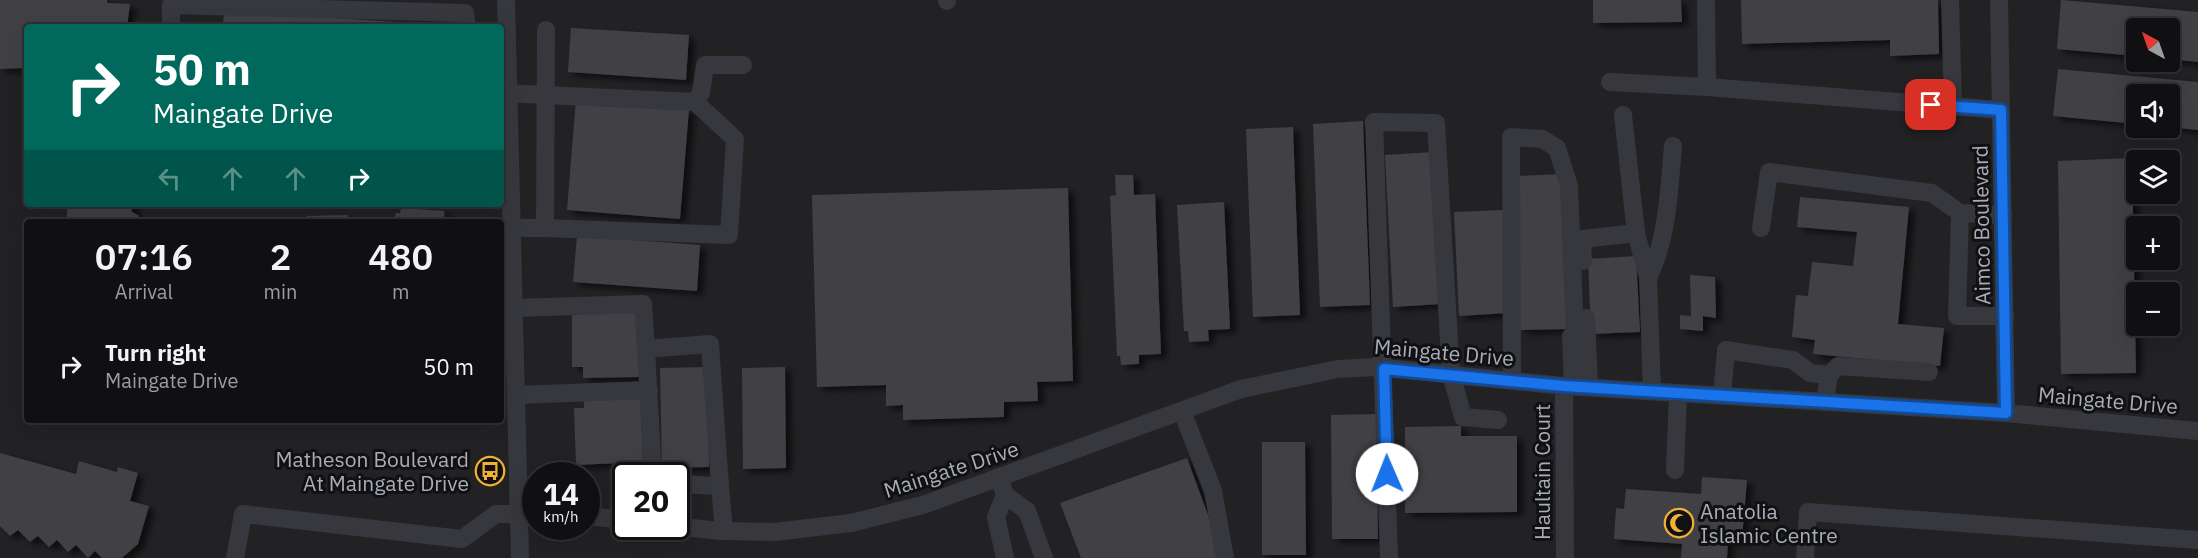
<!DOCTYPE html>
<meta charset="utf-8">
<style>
body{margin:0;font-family:"IBM Plex Sans",sans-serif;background:#1e1e20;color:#f1f3f6;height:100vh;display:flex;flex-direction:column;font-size:22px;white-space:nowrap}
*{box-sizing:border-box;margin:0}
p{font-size:20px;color:#9c9d9f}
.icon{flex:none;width:33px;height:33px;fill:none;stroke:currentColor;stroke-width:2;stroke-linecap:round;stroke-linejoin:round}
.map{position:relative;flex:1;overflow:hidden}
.details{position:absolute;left:24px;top:219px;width:480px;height:204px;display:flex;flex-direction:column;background:#101012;border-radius:6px;box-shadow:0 6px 24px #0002,0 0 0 2px #303032}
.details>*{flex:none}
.top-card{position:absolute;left:24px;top:24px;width:480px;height:183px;border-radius:6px;box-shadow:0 6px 24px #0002,0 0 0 2px #303032;background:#00695c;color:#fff;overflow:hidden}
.needle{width:39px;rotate:320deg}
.fabs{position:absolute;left:2126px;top:18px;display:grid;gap:12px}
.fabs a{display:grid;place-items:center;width:54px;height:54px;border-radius:6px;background:#101012;box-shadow:0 6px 24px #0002,0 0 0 2px #303032;font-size:30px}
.speed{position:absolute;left:522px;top:462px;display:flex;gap:12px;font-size:30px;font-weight:700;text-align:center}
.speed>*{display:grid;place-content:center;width:78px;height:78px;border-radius:50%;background:#101012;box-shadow:0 6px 24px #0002,0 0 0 2px #303032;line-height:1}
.speed small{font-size:15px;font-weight:400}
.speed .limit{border:3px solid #111;border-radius:9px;background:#fff;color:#111}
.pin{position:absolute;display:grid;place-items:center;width:51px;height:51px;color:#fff;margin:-26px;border-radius:12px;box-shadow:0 3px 9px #0006}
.me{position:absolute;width:66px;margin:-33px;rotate:359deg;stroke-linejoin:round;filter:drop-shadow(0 0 4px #0008)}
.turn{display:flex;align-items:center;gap:21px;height:126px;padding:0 30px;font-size:27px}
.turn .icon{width:78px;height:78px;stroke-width:2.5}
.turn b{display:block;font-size:42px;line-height:51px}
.lanes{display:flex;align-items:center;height:57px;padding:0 30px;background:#0003;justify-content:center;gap:30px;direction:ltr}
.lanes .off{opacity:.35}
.eta{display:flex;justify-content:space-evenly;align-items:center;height:102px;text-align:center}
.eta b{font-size:36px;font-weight:600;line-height:42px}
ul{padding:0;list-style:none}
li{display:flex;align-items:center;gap:18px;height:90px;padding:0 30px}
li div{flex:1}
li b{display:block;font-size:22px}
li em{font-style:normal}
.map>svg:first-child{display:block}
</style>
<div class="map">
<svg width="2198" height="558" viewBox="0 0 2198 558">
<defs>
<filter id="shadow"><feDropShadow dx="6" dy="4" stdDeviation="3" flood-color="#0009"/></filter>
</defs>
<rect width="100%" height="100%" fill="#161618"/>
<!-- built -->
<path fill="#222225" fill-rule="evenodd" d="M 0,0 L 2198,0 L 2198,558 L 0,558 ZM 27,27 L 501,27 L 501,204 L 27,204 ZM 2136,28 L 2169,28 L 2169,62 L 2136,62 ZM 2136,94 L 2169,94 L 2169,128 L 2136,128 ZM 2136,160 L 2169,160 L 2169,194 L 2136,194 ZM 27,222 L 501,222 L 501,420 L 27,420 ZM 2136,226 L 2169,226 L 2169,260 L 2136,260 ZM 2136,292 L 2169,292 L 2169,326 L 2136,326 ZM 536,476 L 586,476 L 586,526 L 536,526 ZM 626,476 L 676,476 L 676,526 L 626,526 Z"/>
<!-- building -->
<g fill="#404145" filter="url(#shadow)">
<polygon points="0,0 107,0 107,3 130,4 127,27 27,27 27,68 0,69"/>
<polygon points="1593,0 1681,0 1682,22 1593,23"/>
<polygon points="1741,0 1938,0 1939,54 1890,56 1890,40 1742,44"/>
<polygon points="2061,0 2198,12 2198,62 2169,59 2169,28 2136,28 2136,56 2057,49"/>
<polygon points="224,11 444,25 444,27 223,27"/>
<polygon points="571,28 689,35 686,80 568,72"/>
<polygon points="2058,69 2198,82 2198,130 2169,127 2169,94 2136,94 2136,124 2053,116"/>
<polygon points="576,100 689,109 680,219 567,210"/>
<polygon points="1363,121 1370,305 1320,307 1313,124"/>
<polygon points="1293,127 1300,315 1253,317 1246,129"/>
<polygon points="1433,152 1441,304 1393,307 1385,155"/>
<polygon points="2132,158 2136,373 2061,374 2058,161"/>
<polygon points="1563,174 1570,329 1520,330 1516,176"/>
<polygon points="1115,175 1133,175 1134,195 1155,194 1161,354 1139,355 1139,364 1121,365 1120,356 1117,356 1110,196 1116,195"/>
<polygon points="1068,188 1073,381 1037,382 1038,401 1004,402 1004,417 903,420 903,405 886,406 886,385 817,387 812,195"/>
<polygon points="1800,197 1909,207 1898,324 1944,328 1940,366 1813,354 1815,340 1792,337 1796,295 1808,296 1812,262 1853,266 1857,232 1797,227"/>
<polygon points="1224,202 1230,329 1208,330 1209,341 1189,342 1188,331 1184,331 1177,205"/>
<polygon points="67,204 135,204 131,211 139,216 136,222 67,222"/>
<polygon points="401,208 444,211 445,222 377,222 394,218 396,213 400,213"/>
<polygon points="1503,210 1508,313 1459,316 1454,212"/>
<polygon points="348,215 349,222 302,222 307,216"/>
<polygon points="577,236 700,245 697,291 573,282"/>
<polygon points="1636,256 1640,332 1591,334 1588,259"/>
<polygon points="1690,275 1715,277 1716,318 1703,316 1703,331 1680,329 1680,315 1691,316"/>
<polygon points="638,309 639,377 583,378 583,367 572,367 572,311"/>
<polygon points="707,367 709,467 662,468 660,368"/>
<polygon points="785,367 786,468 743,469 742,368"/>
<polygon points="640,394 643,462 576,465 574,408 584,408 584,397"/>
<polygon points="1376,414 1378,539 1332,539 1331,415"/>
<polygon points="1461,426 1461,436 1517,436 1517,512 1405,513 1405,427"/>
<polygon points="1262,442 1305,442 1306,555 1262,555"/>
<polygon points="0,453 76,474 79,461 117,472 118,467 138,473 130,501 149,506 138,544 122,558 102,558 95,551 88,558 76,545 68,552 57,540 49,547 38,536 30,542 18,530 10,536 0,526"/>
<polygon points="1187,458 1216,537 1216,558 1081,558 1060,503"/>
<polygon points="1702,477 1747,480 1742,538 1739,538 1739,542 1728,541 1727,558 1681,558 1682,544 1614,539 1616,508 1624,509 1626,489 1701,494"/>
</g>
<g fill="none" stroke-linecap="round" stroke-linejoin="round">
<!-- minor -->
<g stroke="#37383d" stroke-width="18">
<polyline points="506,0 520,558"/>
<polyline points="947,0 947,1"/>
<polyline points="1950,0 1953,106"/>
<polyline points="1999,0 2006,413"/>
<polyline points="171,27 171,5 465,13 467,27"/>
<polyline points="1610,82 1707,87 1706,0"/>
<polyline points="1707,87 2001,110"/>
<polyline points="501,93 695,102 735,139 729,235 545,228"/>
<polyline points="695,102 701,93 705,65 743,65"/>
<polyline points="1623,115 1636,233 1648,278 1652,390"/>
<polyline points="2003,215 1960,213 1957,316 2005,316"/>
<polyline points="511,228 545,228 546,30"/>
<polyline points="1761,228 1769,172 1932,193 1960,213"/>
<polyline points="1583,261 1582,239 1636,233"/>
<path d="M 1648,278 C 1668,238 1669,190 1673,146"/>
<polyline points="513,308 643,304 646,349"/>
<polyline points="1586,318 1589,386"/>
<polyline points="1829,375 1838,366 1929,372"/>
<polyline points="1512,380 1511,137 1542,139 1557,148 1569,186 1575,336"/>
<polyline points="1564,386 1565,558"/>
<polyline points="1573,386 1571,336 1582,337"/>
<polyline points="516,395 649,390"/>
<polyline points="1722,396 1726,350 1793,360 1810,373 1829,375 1825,402"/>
<polyline points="1182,411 1213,491 1225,558"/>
<polyline points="1675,470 1678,393"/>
<polyline points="653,476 646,349 710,344 720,486"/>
<polyline points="999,477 1005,495 996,517 1005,558"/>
<polyline points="676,484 720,486 724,531"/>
<polyline points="1005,495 1027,511 1044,558"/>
<polyline points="586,516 626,520"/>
<polyline points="674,526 720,531 774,532 851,523 923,505 1241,389 1338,369 1375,367 1564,386 2006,413 2198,431"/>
<polyline points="235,558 243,514 462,539 496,514 536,514"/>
<polyline points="1389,558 1374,122 1436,123 1451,374 1463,417 1498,420"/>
<polyline points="1805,558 1808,512 2198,540"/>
</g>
</g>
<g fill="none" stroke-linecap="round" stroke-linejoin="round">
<!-- route casing -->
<g stroke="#114b97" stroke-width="15">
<polyline id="route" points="1387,474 1384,369 1564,386 2006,413 2001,110 1931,105"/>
</g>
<!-- route -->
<use href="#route" stroke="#1a73e8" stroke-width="10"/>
</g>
<!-- icons -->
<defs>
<g id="bus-ring" transform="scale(1.5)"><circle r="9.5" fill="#111113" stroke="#f2b134" stroke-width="1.5"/><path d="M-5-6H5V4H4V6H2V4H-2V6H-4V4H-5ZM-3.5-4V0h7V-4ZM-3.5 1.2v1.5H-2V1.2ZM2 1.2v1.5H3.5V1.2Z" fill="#f2b134"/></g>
<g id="mosque-ring" transform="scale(1.5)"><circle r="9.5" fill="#111113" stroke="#f2b134" stroke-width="1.5"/><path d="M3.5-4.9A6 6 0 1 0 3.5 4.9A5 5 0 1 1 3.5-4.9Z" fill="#f2b134"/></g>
</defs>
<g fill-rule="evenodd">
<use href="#bus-ring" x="490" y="471"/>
<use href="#mosque-ring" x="1679" y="523"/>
</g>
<g text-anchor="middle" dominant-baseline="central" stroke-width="6" stroke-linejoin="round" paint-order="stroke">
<!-- street labels -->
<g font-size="21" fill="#a8adb8" stroke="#111113">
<text transform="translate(1981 225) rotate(-91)">Aimco Boulevard</text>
<text transform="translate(1444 352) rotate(5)">Maingate Drive</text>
<text transform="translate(2108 400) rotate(5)">Maingate Drive</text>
<text transform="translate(951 469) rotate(-18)">Maingate Drive</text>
<text transform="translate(1542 472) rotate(-90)">Haultain Court</text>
</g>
<!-- poi labels -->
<g font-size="21" fill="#a8adb8" stroke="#111113" text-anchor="end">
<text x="469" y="459">Matheson Boulevard<tspan x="469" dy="24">At Maingate Drive</tspan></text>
<text x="1700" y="511" text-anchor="start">Anatolia<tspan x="1700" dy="24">Islamic Centre</tspan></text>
</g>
</g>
</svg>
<div class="fabs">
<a><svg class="needle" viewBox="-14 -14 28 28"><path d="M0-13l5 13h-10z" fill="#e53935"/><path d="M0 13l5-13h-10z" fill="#9c9d9f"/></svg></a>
<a><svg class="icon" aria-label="sound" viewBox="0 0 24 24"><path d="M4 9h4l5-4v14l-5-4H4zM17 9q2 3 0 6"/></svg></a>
<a><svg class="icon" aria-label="layers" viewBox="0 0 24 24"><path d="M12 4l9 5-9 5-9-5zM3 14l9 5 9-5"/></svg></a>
<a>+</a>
<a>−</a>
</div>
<div class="speed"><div>14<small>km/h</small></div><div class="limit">20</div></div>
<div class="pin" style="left:1931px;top:105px;background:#d93025"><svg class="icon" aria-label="arrive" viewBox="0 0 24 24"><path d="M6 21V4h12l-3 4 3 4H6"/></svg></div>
<svg class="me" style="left:1387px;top:474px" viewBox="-20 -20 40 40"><circle r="19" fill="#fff"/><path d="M0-13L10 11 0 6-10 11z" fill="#1a73e8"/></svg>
<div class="top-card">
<div class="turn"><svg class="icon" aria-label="right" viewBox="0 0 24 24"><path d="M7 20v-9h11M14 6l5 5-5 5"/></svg><div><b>50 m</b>Maingate Drive</div></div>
<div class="lanes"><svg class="icon off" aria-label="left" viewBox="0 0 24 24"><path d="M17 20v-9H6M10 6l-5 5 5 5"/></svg><svg class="icon off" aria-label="ahead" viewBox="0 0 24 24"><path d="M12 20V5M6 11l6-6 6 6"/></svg><svg class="icon off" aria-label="ahead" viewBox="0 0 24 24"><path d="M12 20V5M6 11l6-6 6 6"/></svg><svg class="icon" aria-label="right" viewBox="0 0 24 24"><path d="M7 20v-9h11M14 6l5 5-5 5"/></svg></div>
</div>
<section class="details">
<div class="eta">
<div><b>07:16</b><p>Arrival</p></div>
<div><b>2</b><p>min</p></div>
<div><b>480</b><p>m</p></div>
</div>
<ul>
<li><svg class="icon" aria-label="right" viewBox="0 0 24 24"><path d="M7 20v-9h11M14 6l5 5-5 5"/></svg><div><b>Turn right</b><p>Maingate Drive</p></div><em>50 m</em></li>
</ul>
</section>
</div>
